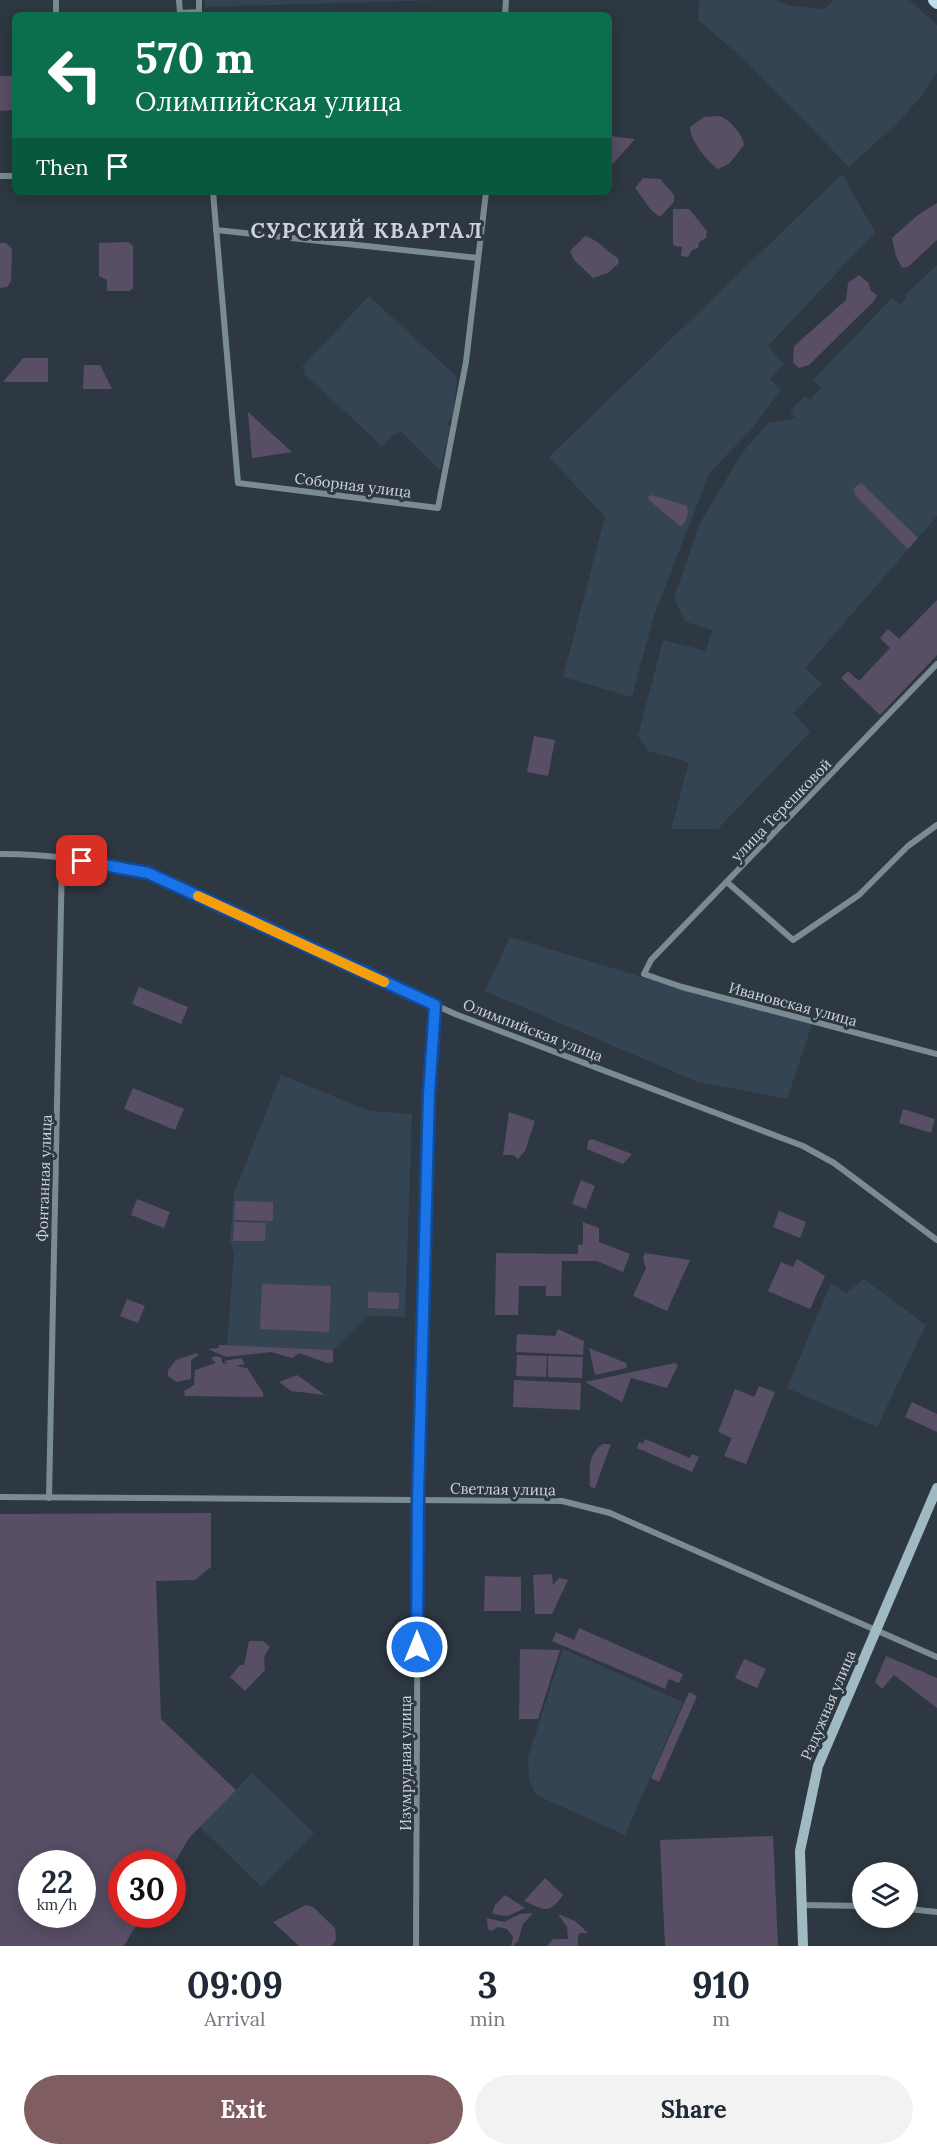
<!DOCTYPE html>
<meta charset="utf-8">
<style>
body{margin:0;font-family:Lora,serif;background:#f2f2f3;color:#1f2937;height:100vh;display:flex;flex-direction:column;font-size:22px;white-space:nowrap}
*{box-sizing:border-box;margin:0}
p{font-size:20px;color:#747a83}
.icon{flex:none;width:33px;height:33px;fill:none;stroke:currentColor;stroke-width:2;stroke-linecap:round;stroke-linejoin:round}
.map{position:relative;height:1946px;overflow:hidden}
.side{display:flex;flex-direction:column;background:#fff;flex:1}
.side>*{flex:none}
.banner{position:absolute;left:12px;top:12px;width:600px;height:183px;border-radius:9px;box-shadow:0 3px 15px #0003;background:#0b6e4f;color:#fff;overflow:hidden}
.fabs{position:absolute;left:852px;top:1862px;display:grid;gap:12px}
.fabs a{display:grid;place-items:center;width:66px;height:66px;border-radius:50%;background:#fff;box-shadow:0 3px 15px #0003;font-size:30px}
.speed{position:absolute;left:18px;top:1850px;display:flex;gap:12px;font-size:30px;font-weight:700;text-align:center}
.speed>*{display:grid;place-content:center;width:78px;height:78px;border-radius:50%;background:#fff;box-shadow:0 3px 15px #0003;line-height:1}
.speed small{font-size:15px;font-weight:400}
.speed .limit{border:9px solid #d22;background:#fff;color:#111}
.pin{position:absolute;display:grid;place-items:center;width:51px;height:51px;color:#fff;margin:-26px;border-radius:12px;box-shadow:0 3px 9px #0006}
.me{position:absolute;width:66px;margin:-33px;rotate:0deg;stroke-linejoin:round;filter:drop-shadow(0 0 4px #0008)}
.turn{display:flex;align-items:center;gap:21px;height:126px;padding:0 24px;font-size:27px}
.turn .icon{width:78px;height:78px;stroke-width:2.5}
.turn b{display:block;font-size:42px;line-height:51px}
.then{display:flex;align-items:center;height:57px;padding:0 24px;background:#0003;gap:12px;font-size:22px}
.eta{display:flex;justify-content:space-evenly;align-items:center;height:102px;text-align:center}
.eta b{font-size:36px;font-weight:800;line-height:42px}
.button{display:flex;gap:12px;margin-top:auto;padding:12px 24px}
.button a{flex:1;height:69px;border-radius:36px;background:#7f5d60;color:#fff;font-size:24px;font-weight:800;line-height:69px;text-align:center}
.button a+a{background:#f2f2f3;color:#1f2937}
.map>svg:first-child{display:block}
</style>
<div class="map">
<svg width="937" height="1946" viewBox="0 0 937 1946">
<rect width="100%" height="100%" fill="#2e3842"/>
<!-- built -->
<g fill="#354452">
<polygon points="205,0 442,0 205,7"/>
<polygon points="699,0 777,0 790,6 824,9 834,0 909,0 937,25 937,72 921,97 896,124 849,167 742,57 698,20"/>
<polygon points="842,174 875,232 768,346 784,364 770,379 781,390 750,431 710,472 654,615 632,697 563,677 605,517 549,457"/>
<polygon points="937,265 937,516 805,668 822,684 794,713 810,732 718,829 671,829 689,762 648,751 638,736 663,640 706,651 712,630 686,622 674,598 700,523 742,453 768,423 796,418 790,411 805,396 810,400 821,388 813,380 892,298 900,305 907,298 905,295"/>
<polygon points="369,296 457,377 453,416 447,424 450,427 440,470 402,432 396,433 382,446 303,373 305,371 302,367"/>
<polygon points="510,937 668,985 812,1024 787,1099 698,1082 485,991"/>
<polygon points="281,1075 370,1111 412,1114 405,1317 367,1316 333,1350 227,1346 234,1254 230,1240 234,1193"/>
<polygon points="864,1279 926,1325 877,1427 787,1388 831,1283 846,1293"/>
<polygon points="563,1649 683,1702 625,1835 536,1795 529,1780 528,1757"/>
<polygon points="252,1773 314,1833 261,1887 200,1827"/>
</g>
<!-- green -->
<g fill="#584e65" fill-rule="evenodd">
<polygon points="0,76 13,76 13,110 0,111"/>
<path d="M 719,116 C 729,119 742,133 744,145 L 729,164 L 718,169 C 708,163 689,138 690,127 L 704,117 Z"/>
<polygon points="609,136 635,139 609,168"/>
<polygon points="643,178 660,179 674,195 674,202 660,217 651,210 635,188"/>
<polygon points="937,203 937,240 909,266 902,268 896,256 892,238 918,215"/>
<polygon points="673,209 689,209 707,231 706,238 699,242 698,248 692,250 688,257 681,256 682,247 674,246 673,243"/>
<path d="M 585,236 C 599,240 605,251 618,258 L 619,263 L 608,273 L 593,278 L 574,260 L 570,251 Z"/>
<polygon points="128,242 133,246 133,288 130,291 107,291 107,280 99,276 99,243"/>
<polygon points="0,243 6,243 12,249 11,281 7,287 0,288"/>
<polygon points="859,275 868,282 871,291 877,295 875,300 809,365 799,368 793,362 794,346 846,300 848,283"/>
<polygon points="23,358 48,358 48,382 3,382"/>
<polygon points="84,365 100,365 112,389 83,389"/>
<polygon points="248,412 292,452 252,458"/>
<polygon points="861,483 918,538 908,549 855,495 854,488"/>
<polygon points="652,495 687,506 688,514 684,524 680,526 650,501 648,497"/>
<polygon points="937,600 937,655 880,715 841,678 848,671 859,681 890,648 880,638 888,629 899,639"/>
<polygon points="534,736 555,740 548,776 527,772"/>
<polygon points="139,987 188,1007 181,1024 132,1004"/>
<polygon points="133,1088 184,1109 175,1130 124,1109"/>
<polygon points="903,1109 935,1119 931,1133 899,1123"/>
<polygon points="509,1112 535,1121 525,1151 518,1159 513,1155 503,1155"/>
<polygon points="592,1139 632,1154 623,1164 587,1149 588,1141"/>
<polygon points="581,1180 595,1186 586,1209 572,1204"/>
<polygon points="137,1199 170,1212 164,1228 131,1215"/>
<polygon points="235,1201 273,1202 273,1221 234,1220"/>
<polygon points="779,1211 806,1222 800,1238 773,1227"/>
<polygon points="234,1222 266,1223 265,1241 233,1241"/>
<polygon points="583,1222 599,1228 599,1242 630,1254 623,1272 597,1261 562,1261 561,1296 546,1296 546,1286 519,1286 518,1315 495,1315 496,1253 578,1254 578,1245 583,1244"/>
<polygon points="645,1253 690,1260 667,1311 633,1296 646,1268 643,1258"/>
<polygon points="797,1259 825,1276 810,1309 768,1291 781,1262 793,1267"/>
<polygon points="262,1284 331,1286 329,1332 260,1329"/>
<polygon points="368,1292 399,1293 399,1307 397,1309 368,1308"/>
<polygon points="127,1299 145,1306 138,1323 120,1316"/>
<polygon points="558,1329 584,1341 583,1355 516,1352 517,1334 555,1336"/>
<polygon points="219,1345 333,1350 333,1362 327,1363 299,1353 292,1358 271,1352 226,1357 208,1349 219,1348"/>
<polygon points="589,1348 626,1363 627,1368 595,1375"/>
<polygon points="196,1353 199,1355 191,1360 191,1379 176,1382 168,1376 168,1370 176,1360"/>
<polygon points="517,1355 547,1356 546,1377 516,1376"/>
<polygon points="217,1356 222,1358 222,1363 228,1364 224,1361 241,1358 245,1364 236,1366 247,1368 263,1393 263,1397 185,1396 184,1391 194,1385 195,1370 216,1363 211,1358"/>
<polygon points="548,1356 583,1357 582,1378 548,1377"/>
<polygon points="675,1363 678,1365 667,1388 631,1378 622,1402 585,1382"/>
<polygon points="297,1375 325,1395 291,1391 279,1382"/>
<polygon points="514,1380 581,1383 580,1410 513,1407"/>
<polygon points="759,1386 775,1392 746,1464 724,1456 732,1438 718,1432 735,1389 754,1397"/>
<polygon points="912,1402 937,1414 937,1432 905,1417"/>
<polygon points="645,1439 690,1458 692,1454 699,1457 692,1472 637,1448 639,1442 643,1444"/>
<path d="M 603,1444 L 611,1444 L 595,1488 L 590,1487 C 590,1470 587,1454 603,1444 Z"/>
<path d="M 211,1513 L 211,1567 L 195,1580 L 156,1581 L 161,1719 L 236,1790 L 189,1838 L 173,1865 L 122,1863 L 122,1914 L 143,1914 L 124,1946 L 0,1946 L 0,1514 ZM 32,1863 L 82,1863 L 82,1914 L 32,1914 Z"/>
<polygon points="552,1574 553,1585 559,1578 568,1580 552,1614 535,1614 533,1575"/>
<polygon points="485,1576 521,1577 521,1611 484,1611"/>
<polygon points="579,1628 683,1674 679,1683 669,1679 665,1689 552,1641 556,1632 574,1640"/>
<polygon points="249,1641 263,1641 270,1647 264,1657 265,1670 245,1691 230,1677 240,1665 244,1665"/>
<polygon points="520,1649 560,1650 538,1719 519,1719"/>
<polygon points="886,1656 937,1678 937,1708 894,1675 882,1689 875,1682"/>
<polygon points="744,1659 766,1669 757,1688 735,1678"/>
<polygon points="689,1692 697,1696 659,1782 651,1778"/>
<polygon points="773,1836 778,1946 665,1946 660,1840"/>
<path d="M 545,1878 L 563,1895 C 549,1915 544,1910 524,1901 Z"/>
<polygon points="505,1895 525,1908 508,1916 492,1914 495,1905"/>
<polygon points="306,1905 313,1907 335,1928 336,1939 332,1946 299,1946 273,1922"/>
<polygon points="533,1913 523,1924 518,1941 513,1946 511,1946 513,1937 507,1929 498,1927 491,1931 488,1929 487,1918 504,1922 520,1914"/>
<polygon points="558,1914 575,1921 588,1933 580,1933 578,1936 578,1946 547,1946 553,1939 568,1939 567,1927"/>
</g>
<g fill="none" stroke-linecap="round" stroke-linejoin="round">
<!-- street -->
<g stroke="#7a8b91" stroke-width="6">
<polyline points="56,0 56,15"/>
<polyline points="179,0 180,13 199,12 199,15"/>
<polyline points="199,0 199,12"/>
<polyline points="505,15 506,0"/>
<polyline points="0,176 15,176"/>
<polyline points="213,192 238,483 438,508 466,362 486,192"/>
<polyline points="216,230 478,258"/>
<polyline points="937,664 651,960 644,974 682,987 937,1054"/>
<path d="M 0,854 C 49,854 101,861 148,873 L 455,1014 L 803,1146 L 834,1163 L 937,1240"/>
<polyline points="728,883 793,940 859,895 908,846 937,825"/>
<polyline points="0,1497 562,1501 610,1513 937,1657"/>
<polyline points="49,1498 62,858"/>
<polyline points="802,1905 862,1906"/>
<polyline points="908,1909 937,1912"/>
<polyline points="416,1946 418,1499 429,1094 435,1005"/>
</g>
<!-- secondary -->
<polyline stroke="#a0bac3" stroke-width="10" points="803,1946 800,1851 818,1766 937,1488"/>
<!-- primary -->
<polyline stroke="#bddeeb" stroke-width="12" points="934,0 937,3"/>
</g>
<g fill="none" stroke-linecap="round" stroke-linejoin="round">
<!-- route casing -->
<g stroke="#114b97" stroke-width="15">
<polyline id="route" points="82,861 148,873 435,1005 429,1094 418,1499 417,1647"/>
</g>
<!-- route -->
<use href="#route" stroke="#1a73e8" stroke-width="10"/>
<!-- slow -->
<polyline stroke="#f59e0b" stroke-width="10" points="198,896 384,982"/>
</g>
<g text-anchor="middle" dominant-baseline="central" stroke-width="6" stroke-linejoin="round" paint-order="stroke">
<!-- street labels -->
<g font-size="15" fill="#cdd3d9" stroke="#2e3842">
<text transform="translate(353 485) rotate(7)">Соборная улица</text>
<text transform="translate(781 810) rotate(-46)">улица Терешковой</text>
<text transform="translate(793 1004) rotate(15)">Ивановская улица</text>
<text transform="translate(533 1030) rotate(21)">Олимпийская улица</text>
<text transform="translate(44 1178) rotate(-88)">Фонтанная улица</text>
<text transform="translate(503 1489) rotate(1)">Светлая улица</text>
<text transform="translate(828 1705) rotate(-67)">Радужная улица</text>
<text transform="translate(405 1763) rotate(-90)">Изумрудная улица</text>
</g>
<!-- district labels -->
<g font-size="21" font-weight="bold" letter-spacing="1.5" fill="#cdd3d9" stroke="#2e3842">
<text x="367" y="230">СУРСКИЙ КВАРТАЛ</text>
</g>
</g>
</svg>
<div class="fabs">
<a><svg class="icon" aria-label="layers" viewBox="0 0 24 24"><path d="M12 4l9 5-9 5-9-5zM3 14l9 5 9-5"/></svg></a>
</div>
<div class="speed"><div>22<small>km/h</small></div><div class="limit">30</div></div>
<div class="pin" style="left:82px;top:861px;background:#d93025"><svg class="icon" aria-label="arrive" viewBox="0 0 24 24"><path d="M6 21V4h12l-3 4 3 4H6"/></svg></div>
<svg class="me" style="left:417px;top:1647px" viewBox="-20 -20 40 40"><circle r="17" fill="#1a73e8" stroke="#fff" stroke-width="3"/><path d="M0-11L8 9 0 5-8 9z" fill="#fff"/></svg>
<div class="banner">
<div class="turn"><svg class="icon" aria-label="left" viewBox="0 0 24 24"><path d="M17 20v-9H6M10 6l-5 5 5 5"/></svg><div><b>570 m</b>Олимпийская улица</div></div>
<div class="then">Then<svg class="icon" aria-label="arrive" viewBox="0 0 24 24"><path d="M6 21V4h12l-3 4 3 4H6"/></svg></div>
</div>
</div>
<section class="side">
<div class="eta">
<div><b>09:09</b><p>Arrival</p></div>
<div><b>3</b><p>min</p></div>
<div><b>910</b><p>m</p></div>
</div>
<div class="button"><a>Exit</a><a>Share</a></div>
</section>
